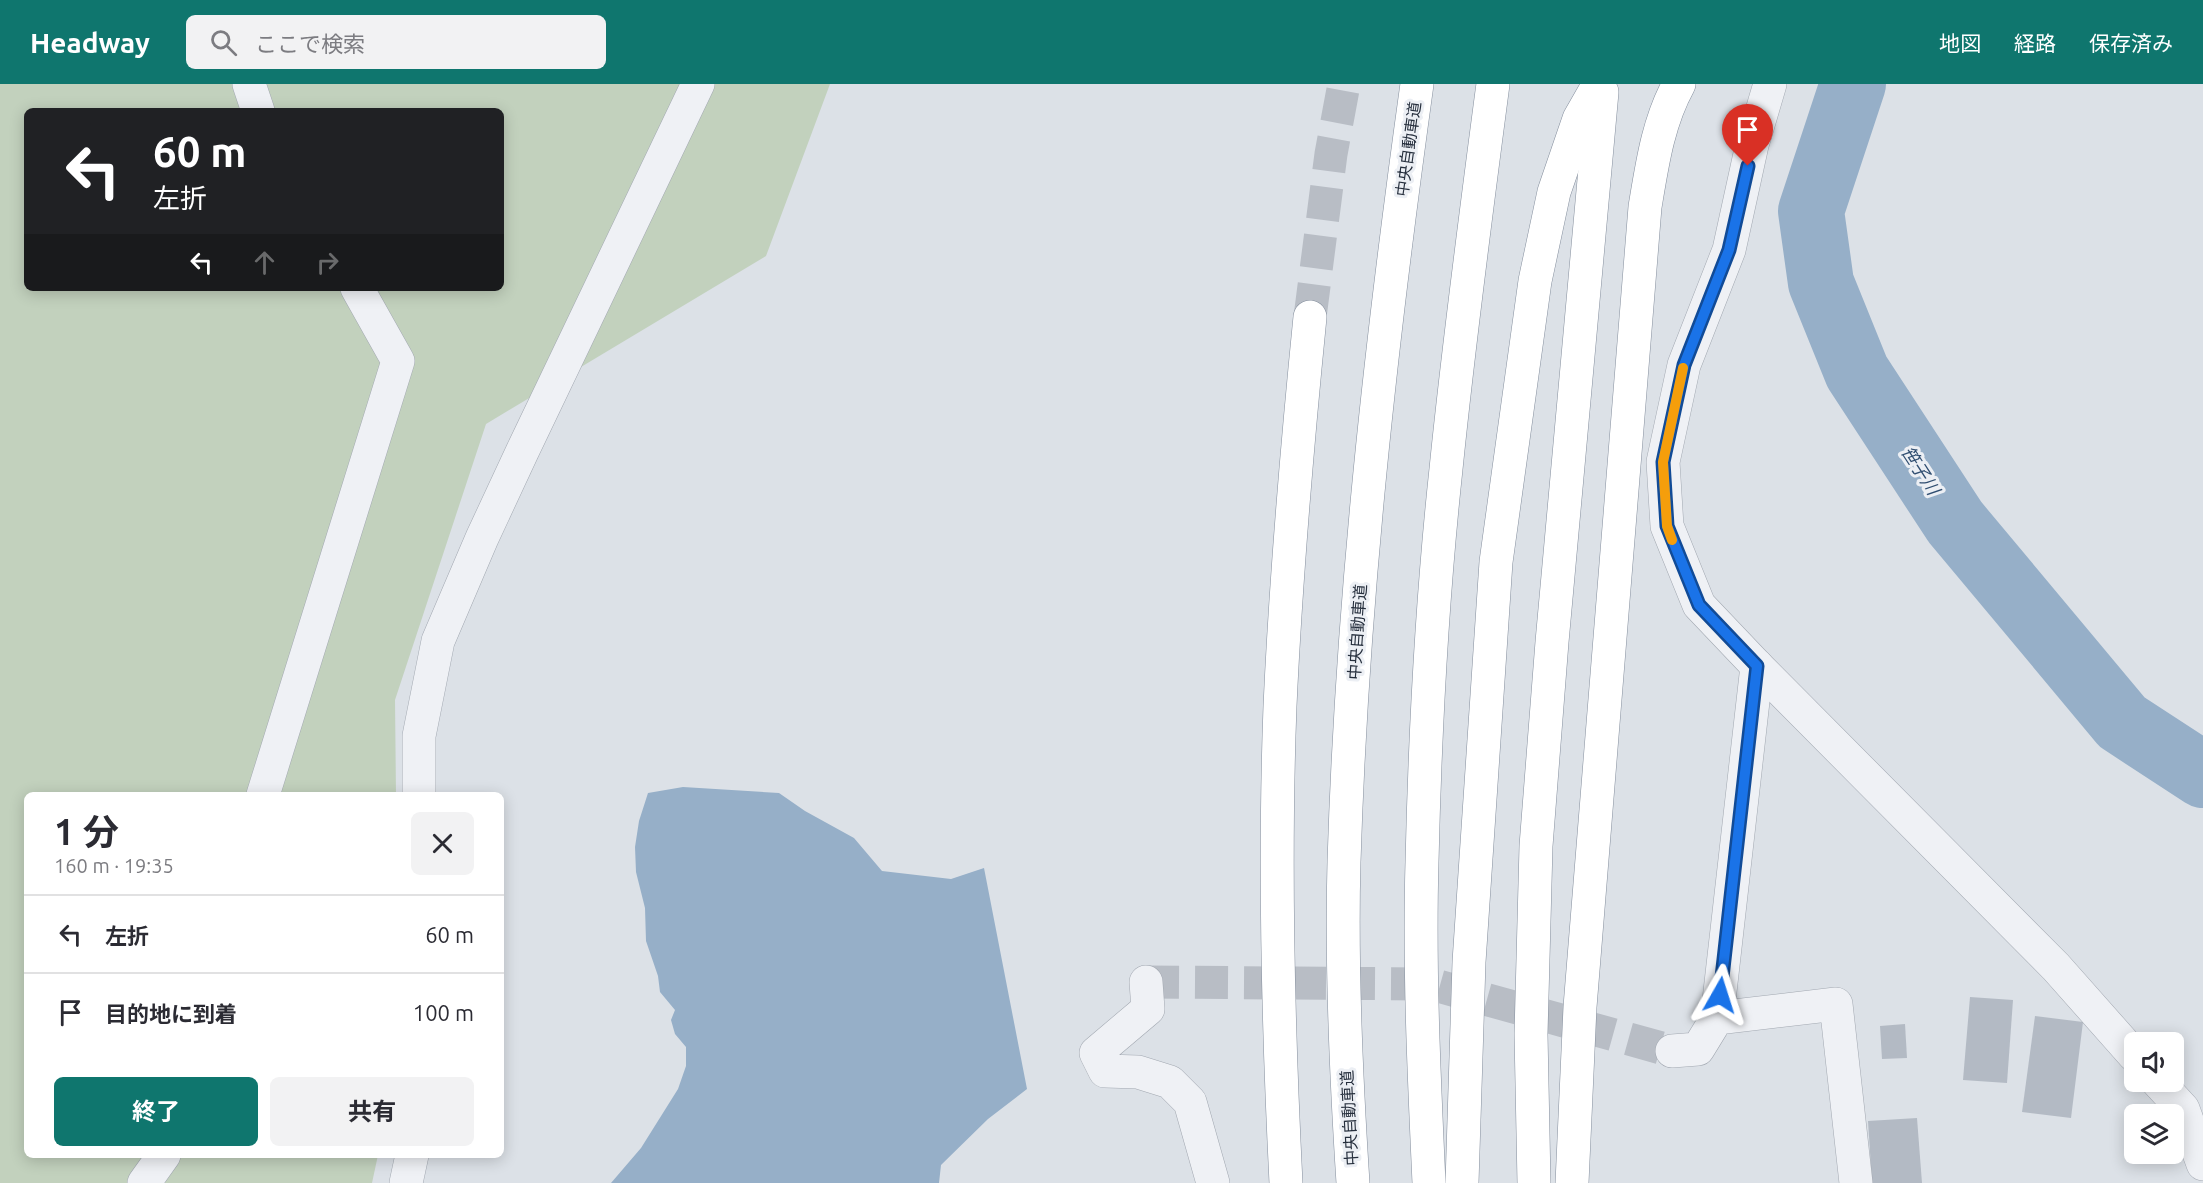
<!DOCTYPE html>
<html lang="ja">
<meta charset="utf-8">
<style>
body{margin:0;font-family:Ubuntu,"Noto Sans JP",sans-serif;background:#f2f2f3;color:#2b2b33;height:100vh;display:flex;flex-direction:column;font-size:22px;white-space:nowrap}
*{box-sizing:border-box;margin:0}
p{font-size:20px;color:#7c7c81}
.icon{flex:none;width:33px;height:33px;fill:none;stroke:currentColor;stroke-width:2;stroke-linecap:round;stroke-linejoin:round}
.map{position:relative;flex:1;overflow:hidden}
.drawer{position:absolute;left:24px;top:708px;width:480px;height:366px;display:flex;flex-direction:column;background:#fff;border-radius:9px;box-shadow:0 3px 15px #0003}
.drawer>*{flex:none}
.top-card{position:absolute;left:24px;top:24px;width:480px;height:183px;border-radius:9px;box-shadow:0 3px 15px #0003;background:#202124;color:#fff;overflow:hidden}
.controls{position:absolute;left:2124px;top:948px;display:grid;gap:12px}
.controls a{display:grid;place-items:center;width:60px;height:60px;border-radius:9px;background:#fff;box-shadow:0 3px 15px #0003;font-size:30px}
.pin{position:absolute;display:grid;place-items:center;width:51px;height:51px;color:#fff;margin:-62px -26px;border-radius:50% 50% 50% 0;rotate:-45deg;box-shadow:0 0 6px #0007}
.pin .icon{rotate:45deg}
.me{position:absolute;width:66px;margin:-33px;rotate:6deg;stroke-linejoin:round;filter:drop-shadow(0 0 4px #0008)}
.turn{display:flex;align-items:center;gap:21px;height:126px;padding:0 30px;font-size:27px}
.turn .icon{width:78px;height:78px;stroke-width:2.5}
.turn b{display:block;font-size:42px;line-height:51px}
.lanes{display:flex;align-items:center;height:57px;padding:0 30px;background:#0003;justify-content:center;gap:30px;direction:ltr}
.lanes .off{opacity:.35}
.round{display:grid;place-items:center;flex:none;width:63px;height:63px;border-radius:9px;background:#f2f2f3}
.summary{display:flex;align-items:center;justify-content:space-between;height:102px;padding:0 30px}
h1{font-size:36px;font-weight:700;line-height:45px}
.cta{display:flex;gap:12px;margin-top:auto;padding:12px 30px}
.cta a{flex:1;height:69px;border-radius:9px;background:#0f766e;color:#fff;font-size:24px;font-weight:700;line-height:69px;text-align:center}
.cta a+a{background:#f2f2f3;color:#2b2b33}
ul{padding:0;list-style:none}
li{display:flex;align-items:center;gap:18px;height:78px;padding:0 30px;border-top:2px solid #e1e1e2}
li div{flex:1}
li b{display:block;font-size:22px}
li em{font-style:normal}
header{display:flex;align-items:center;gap:36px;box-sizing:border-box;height:84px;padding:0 30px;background:#0f766e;color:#fff}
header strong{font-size:28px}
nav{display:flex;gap:33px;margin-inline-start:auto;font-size:21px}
.search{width:420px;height:54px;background:#f2f2f3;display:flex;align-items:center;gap:15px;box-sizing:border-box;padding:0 21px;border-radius:9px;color:#7c7c81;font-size:22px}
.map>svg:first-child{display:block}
</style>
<header>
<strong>Headway</strong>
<div class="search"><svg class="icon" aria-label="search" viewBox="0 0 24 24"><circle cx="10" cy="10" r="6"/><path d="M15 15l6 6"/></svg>ここで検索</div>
<nav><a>地図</a><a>経路</a><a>保存済み</a></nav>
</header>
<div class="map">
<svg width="2203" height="1099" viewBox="0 0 2203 1099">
<rect width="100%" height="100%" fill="#dce1e7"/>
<!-- green -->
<path fill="#c2d1bd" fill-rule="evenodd" d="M 0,0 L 830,0 L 766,172 L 486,340 L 395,616 L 396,711 L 27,711 L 27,1071 L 378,1071 L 372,1099 L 0,1099 ZM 27,27 L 501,27 L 501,204 L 27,204 Z"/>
<!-- water -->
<polygon fill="#96afc8" points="683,703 779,709 805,727 854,754 882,787 951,795 984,784 1027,1005 988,1035 941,1081 939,1099 611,1099 641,1064 678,1005 686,982 686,963 675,950 671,936 675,926 660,908 658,892 646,857 645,824 636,788 635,763 639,737 648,709"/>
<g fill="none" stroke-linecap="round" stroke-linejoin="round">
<!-- river -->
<polyline stroke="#96afc8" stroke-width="66" points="1853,0 1811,127 1821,199 1857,288 1955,438 2122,638 2203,691"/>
</g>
<!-- building -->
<g fill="#b3bac4">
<polygon points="1970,913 2013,916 2007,999 1963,996"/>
<polygon points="2035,932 2083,938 2071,1034 2022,1028"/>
<polygon points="1905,940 1907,974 1882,975 1880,942"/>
<polygon points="1917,1034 1922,1099 1872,1099 1868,1037"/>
</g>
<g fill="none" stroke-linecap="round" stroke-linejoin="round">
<!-- minor-tunnel -->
<polyline stroke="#b8bdc5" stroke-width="33" stroke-dasharray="33 16" stroke-linecap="butt" points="1146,898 1431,900 1672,967"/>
<!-- highway-tunnel -->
<polyline stroke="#b8bdc5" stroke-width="33" stroke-dasharray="33 16" stroke-linecap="butt" points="1310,233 1331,70 1344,0"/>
<!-- minor casing -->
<g stroke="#a2a8b1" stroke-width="34">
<g id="minor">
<polyline points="249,0 258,27"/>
<polyline points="1770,0 1752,61 1729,166 1684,281 1663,378 1667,442 1699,521 1757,582 2056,883 2134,971"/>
<polyline points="263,711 398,277 357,204"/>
<polyline points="419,711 419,652 438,557 482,454 522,368 698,0"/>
<polyline points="1146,898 1148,925 1096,969 1105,987 1138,988 1170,998 1190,1018 1213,1099"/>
<polyline points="1717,934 1757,582"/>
<polyline points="1672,967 1698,965 1717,934 1836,920 1856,1099"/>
<polyline points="2158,998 2183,1025 2203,1080"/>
<polyline points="144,1099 164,1071"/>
<polyline points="406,1099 412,1071"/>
</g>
</g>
<!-- highway casing -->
<g stroke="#848e9d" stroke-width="34">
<g id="highway">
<path d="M 1286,1099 C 1278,941 1274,781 1280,622 C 1286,492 1297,363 1310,233"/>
<path d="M 1353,1099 C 1346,992 1341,885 1344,778 C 1352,517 1381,258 1417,0"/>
<path d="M 1429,1099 C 1424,992 1419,885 1422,778 C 1425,647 1432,515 1446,385 C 1459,256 1476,128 1493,0"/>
<polyline points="1462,1099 1469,878 1496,478 1535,197 1554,108 1579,35 1599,0"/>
<polyline points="1534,1099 1531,950 1536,762 1552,558 1602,8"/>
<path d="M 1572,1099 L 1580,923 L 1645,123 C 1652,81 1658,38 1679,0"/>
</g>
</g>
<!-- minor -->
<use href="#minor" stroke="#eff1f5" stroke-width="33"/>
<!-- highway -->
<use href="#highway" stroke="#fff" stroke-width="33"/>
</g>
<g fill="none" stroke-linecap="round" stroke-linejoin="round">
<!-- route casing -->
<g stroke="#114b97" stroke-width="15">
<polyline id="route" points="1720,911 1757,582 1699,521 1667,442 1663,378 1684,281 1729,166 1748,82"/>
</g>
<!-- route -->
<use href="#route" stroke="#1a73e8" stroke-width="10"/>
<!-- slow -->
<polyline stroke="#f59e0b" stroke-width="10" points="1672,456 1667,442 1663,378 1683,284"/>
</g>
<g text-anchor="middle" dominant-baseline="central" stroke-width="6" stroke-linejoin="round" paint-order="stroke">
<!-- street labels -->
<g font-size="16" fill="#262f3d" stroke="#eceff4">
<text transform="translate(1408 65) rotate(-82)">中央自動車道</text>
<text transform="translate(1357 548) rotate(-86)">中央自動車道</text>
<text transform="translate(1349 1034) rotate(-93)">中央自動車道</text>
</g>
<!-- water labels -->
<g font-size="18" font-style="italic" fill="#304e71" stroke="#eceff4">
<text transform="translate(1921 386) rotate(57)">笹子川</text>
</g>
</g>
</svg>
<div class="controls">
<a><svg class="icon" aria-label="sound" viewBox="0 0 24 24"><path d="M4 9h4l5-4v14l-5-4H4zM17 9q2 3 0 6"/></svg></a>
<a><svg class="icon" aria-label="layers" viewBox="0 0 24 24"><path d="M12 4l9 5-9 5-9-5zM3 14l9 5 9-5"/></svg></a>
</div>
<div class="pin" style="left:1748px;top:82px;background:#d93025"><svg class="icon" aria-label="arrive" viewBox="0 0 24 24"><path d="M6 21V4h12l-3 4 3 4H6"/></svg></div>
<svg class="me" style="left:1720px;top:911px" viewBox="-20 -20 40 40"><path d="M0-17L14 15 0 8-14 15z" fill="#1a73e8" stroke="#fff" stroke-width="4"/></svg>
<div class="top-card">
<div class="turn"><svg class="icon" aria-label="left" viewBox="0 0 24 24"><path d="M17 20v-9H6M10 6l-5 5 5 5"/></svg><div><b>60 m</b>左折</div></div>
<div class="lanes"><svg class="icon" aria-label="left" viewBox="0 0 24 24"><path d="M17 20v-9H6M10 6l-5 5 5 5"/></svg><svg class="icon off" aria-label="ahead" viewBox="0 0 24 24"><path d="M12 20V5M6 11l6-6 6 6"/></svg><svg class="icon off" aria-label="right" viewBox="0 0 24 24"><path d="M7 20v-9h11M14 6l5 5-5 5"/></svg></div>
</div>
<section class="drawer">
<div class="summary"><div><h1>1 分</h1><p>160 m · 19:35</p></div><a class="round"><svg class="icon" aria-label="close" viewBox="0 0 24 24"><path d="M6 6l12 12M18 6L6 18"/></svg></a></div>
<ul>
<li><svg class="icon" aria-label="left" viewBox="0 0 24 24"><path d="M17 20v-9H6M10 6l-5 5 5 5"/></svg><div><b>左折</b></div><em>60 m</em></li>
<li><svg class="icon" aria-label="arrive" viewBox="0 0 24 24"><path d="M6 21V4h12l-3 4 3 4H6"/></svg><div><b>目的地に到着</b></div><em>100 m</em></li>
</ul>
<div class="cta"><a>終了</a><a>共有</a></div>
</section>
</div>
